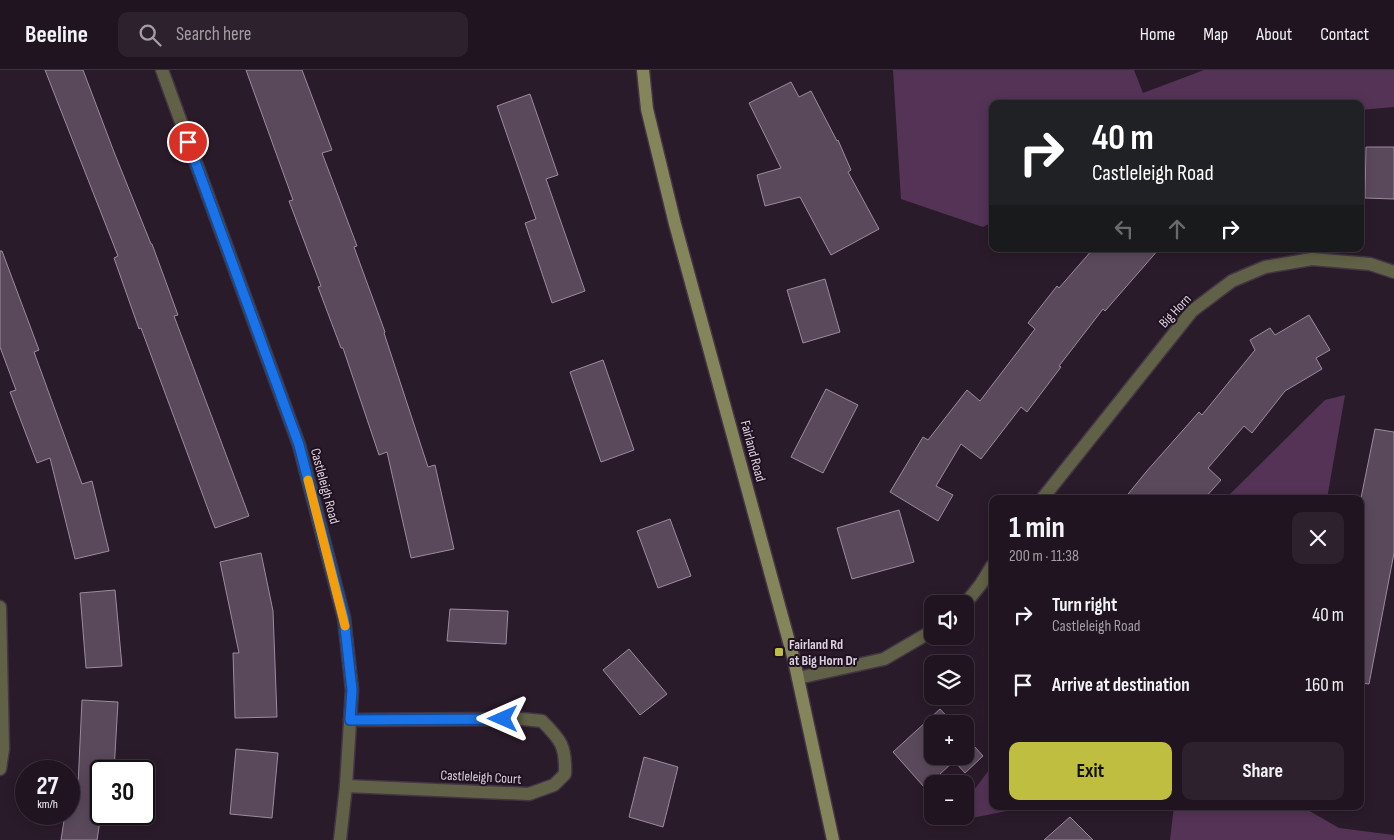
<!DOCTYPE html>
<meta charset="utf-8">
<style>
body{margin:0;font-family:"Sofia Sans Condensed",sans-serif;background:#2d212d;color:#f1f3f6;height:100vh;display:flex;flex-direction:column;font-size:19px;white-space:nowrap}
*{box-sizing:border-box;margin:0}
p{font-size:16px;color:#a29ea5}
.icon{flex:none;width:28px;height:28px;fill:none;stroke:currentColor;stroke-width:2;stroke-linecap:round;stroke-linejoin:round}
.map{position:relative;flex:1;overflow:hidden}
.panel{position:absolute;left:989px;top:425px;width:375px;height:315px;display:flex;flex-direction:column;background:#201420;border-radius:10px;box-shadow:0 2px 12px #0003,0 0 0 1px #3d333e}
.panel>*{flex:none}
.hud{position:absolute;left:989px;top:30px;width:375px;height:152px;border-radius:10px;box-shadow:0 2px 12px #0003,0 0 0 1px #3d333e;background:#202124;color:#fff;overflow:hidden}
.tools{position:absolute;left:924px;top:525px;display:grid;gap:10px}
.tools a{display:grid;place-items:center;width:50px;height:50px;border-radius:10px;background:#201420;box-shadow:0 2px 12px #0003,0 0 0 1px #3d333e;font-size:25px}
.speed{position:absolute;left:15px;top:690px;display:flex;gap:10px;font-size:25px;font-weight:700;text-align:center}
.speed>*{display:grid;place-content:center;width:65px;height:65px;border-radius:50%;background:#201420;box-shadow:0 2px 12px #0003,0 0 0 1px #3d333e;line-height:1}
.speed small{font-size:12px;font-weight:400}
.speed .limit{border:2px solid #111;border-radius:8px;background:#fff;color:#111}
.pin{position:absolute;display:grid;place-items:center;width:42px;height:42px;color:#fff;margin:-21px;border:2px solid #fff;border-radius:50%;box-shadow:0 1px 5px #0007}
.me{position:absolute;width:55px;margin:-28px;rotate:270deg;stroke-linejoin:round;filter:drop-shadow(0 0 4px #0008)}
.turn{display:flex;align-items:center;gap:18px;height:105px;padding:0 20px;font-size:22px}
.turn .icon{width:65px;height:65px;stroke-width:2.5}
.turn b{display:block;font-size:35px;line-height:42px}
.lanes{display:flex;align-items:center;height:48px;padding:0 20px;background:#0003;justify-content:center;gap:25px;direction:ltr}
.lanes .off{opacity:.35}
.round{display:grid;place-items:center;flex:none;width:52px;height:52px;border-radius:10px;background:#2d212d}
.summary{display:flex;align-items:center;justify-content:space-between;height:85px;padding:0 20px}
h1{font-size:30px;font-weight:700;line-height:38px}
.action{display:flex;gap:10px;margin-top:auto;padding:10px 20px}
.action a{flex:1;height:58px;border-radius:10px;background:#c0be41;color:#111;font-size:20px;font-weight:700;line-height:58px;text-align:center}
.action a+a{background:#2d212d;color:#f1f3f6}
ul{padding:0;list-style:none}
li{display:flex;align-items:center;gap:15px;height:70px;padding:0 20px}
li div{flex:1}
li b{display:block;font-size:19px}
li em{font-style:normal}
header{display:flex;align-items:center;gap:30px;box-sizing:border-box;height:70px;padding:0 25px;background:#201420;border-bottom:1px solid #3d333e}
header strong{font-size:24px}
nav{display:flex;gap:28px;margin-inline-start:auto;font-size:18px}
.search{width:350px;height:45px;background:#2d212d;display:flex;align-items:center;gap:12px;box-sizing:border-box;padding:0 18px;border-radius:10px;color:#a29ea5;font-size:19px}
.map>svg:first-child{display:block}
</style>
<header>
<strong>Beeline</strong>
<div class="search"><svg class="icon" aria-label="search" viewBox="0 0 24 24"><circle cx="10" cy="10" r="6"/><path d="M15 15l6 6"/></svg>Search here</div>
<nav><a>Home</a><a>Map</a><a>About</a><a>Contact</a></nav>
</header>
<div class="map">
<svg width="1394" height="770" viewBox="0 0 1394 770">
<rect width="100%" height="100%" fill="#2a1b2b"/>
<!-- green -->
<g fill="#543357">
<polygon points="893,0 1134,0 1143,23 1204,0 1394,0 1394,37 1360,40 1360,34 992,34 992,152 983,157 901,129"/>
<polygon points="1345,325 1327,429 1227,429 1228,426 1325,330"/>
<polygon points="992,696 992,736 1031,736 957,751 959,746 965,746 965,732"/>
<polygon points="1174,736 1301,736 1339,758 1394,765 1394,770 1170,770"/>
</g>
<!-- building -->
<g fill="#5a495b" stroke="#9d8a9f">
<polygon points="45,0 83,0 114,82 151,174 152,174 178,245 174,246 249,446 215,458 141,258 139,259 114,188 118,186"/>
<polygon points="246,0 302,0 332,80 322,83 357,176 354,177 385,262 384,263 428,397 435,395 454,479 411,488 387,382 379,385 343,278 341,278 318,217 321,216 289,131 293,130"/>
<polygon points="791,12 799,27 811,21 837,71 838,70 851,100 848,102 879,159 831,185 800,127 765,136 757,105 781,98 749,33"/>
<polygon points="530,24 558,105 546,109 585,221 552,233 525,153 536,149 497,36"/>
<polygon points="1366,77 1394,77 1394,129 1365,128"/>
<polygon points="1093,179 1159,179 1105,241 1103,239 1059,296 1061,297 1027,342 1021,337 981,389 961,374 936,416 953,425 938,451 890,422 923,367 928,370 967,320 980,331 1035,259 1028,253 1057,216 1059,218"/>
<polygon points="0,181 2,181 39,280 34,282 82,414 92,411 109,481 75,489 50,388 37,393 10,322 16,320 0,277"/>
<polygon points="825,209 840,262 803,273 787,220"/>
<polygon points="1309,245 1330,280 1316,288 1322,299 1285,321 1252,363 1244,356 1208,398 1221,410 1204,429 1124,429 1146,402 1199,342 1202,345 1255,280 1250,270 1270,258 1275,265"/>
<polygon points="603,290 634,380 601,392 570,302"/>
<polygon points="826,319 858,335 823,403 791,387"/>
<polygon points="1375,359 1394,362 1394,483 1369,614 1360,613 1360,433"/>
<polygon points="899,440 914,492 852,509 837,458"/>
<polygon points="670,449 691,506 658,518 637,461"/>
<polygon points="261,483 273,541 277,647 235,648 233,583 239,583 220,492"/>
<polygon points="115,520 122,596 86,598 80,523"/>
<polygon points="450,539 508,541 506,574 447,571"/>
<polygon points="629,579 667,624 640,645 603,600"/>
<polygon points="82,630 118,632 114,701 101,701 101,708 100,708 101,744 97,770 61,770 65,744 69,744 69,735 77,737"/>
<polygon points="940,639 954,654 932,654 932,686 965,686 965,666 983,686 965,703 954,691 925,718 893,682"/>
<polygon points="236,679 278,683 272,748 230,744"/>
<polygon points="644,687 678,697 663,757 629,747"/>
<polygon points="1070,747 1093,770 1044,770"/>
</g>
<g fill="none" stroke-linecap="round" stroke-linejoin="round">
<!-- street casing -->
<g stroke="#433544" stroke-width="15">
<g id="street">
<polyline points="162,0 299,375 344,548 352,620 346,716 340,770"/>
<polyline points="1042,429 1192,241 1232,211 1265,197 1312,189 1370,194 1394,202"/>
<polyline points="965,534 981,514 992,496"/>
<polyline points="0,537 3,679 0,699"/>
<polyline points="798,608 884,589 932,561"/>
<path d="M 346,716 L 529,724 L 554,715 L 565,704 C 566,676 561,670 542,651 L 522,649 L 350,650"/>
</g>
</g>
<!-- secondary casing -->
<g stroke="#433544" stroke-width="15">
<polyline id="secondary" points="643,0 647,39 675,154 794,590 833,770"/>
</g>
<!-- street -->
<use href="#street" stroke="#616147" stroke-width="12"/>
<!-- secondary -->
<use href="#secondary" stroke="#85855b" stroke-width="12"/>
</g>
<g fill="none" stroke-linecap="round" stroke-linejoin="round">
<!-- route casing -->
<g stroke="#114b97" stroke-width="12">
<polyline id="route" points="188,72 299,375 344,548 352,620 350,650 503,649"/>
</g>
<!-- route -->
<use href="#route" stroke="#1a73e8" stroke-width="9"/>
<!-- slow -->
<polyline stroke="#f59e0b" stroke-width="9" points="308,410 345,556"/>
</g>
<!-- markers -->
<rect fill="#c0be41" stroke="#201121" stroke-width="2" x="774" y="577" width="10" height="10" rx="2.5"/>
<g text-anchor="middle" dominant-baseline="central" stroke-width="4" stroke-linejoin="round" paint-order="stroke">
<!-- street labels -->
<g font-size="14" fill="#dcd2dd" stroke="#201121">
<text transform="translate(1175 241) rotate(-47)">Big Horn</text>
<text transform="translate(753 381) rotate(75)">Fairland Road</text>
<text transform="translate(325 416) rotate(75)">Castleleigh Road</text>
<text transform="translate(481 707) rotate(3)">Castleleigh Court</text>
</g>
<!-- poi labels -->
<g font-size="14" font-weight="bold" fill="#dcd2dd" stroke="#201121" text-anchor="start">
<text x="789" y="574">Fairland Rd<tspan x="789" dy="16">at Big Horn Dr</tspan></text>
</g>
</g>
</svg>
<div class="tools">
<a><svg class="icon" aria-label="sound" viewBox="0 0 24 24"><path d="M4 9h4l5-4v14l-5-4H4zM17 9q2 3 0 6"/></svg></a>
<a><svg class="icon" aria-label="layers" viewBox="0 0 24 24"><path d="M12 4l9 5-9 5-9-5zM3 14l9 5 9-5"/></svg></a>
<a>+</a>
<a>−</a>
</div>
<div class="speed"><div>27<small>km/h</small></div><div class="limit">30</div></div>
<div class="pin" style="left:188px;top:72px;background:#d93025"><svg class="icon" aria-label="arrive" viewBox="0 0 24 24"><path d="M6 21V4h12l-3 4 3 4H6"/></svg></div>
<svg class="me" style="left:503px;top:649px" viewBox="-20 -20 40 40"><path d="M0-17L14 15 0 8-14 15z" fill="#1a73e8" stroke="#fff" stroke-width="4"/></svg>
<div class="hud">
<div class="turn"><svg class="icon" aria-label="right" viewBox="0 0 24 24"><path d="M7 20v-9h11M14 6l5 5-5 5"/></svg><div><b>40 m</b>Castleleigh Road</div></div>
<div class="lanes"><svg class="icon off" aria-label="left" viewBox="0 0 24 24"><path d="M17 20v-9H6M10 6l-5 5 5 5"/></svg><svg class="icon off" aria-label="ahead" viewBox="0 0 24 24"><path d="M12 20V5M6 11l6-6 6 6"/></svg><svg class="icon" aria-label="right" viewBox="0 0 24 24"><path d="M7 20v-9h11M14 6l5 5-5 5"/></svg></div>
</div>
<section class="panel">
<div class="summary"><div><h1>1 min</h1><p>200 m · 11:38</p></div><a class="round"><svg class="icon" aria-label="close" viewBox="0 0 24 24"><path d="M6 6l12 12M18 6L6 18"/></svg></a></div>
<ul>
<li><svg class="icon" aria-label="right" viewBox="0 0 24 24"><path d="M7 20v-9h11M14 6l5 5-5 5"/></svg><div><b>Turn right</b><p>Castleleigh Road</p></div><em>40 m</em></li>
<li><svg class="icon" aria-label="arrive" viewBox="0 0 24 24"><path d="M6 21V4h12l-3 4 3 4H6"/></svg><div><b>Arrive at destination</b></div><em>160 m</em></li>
</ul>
<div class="action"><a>Exit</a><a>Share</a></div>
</section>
</div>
